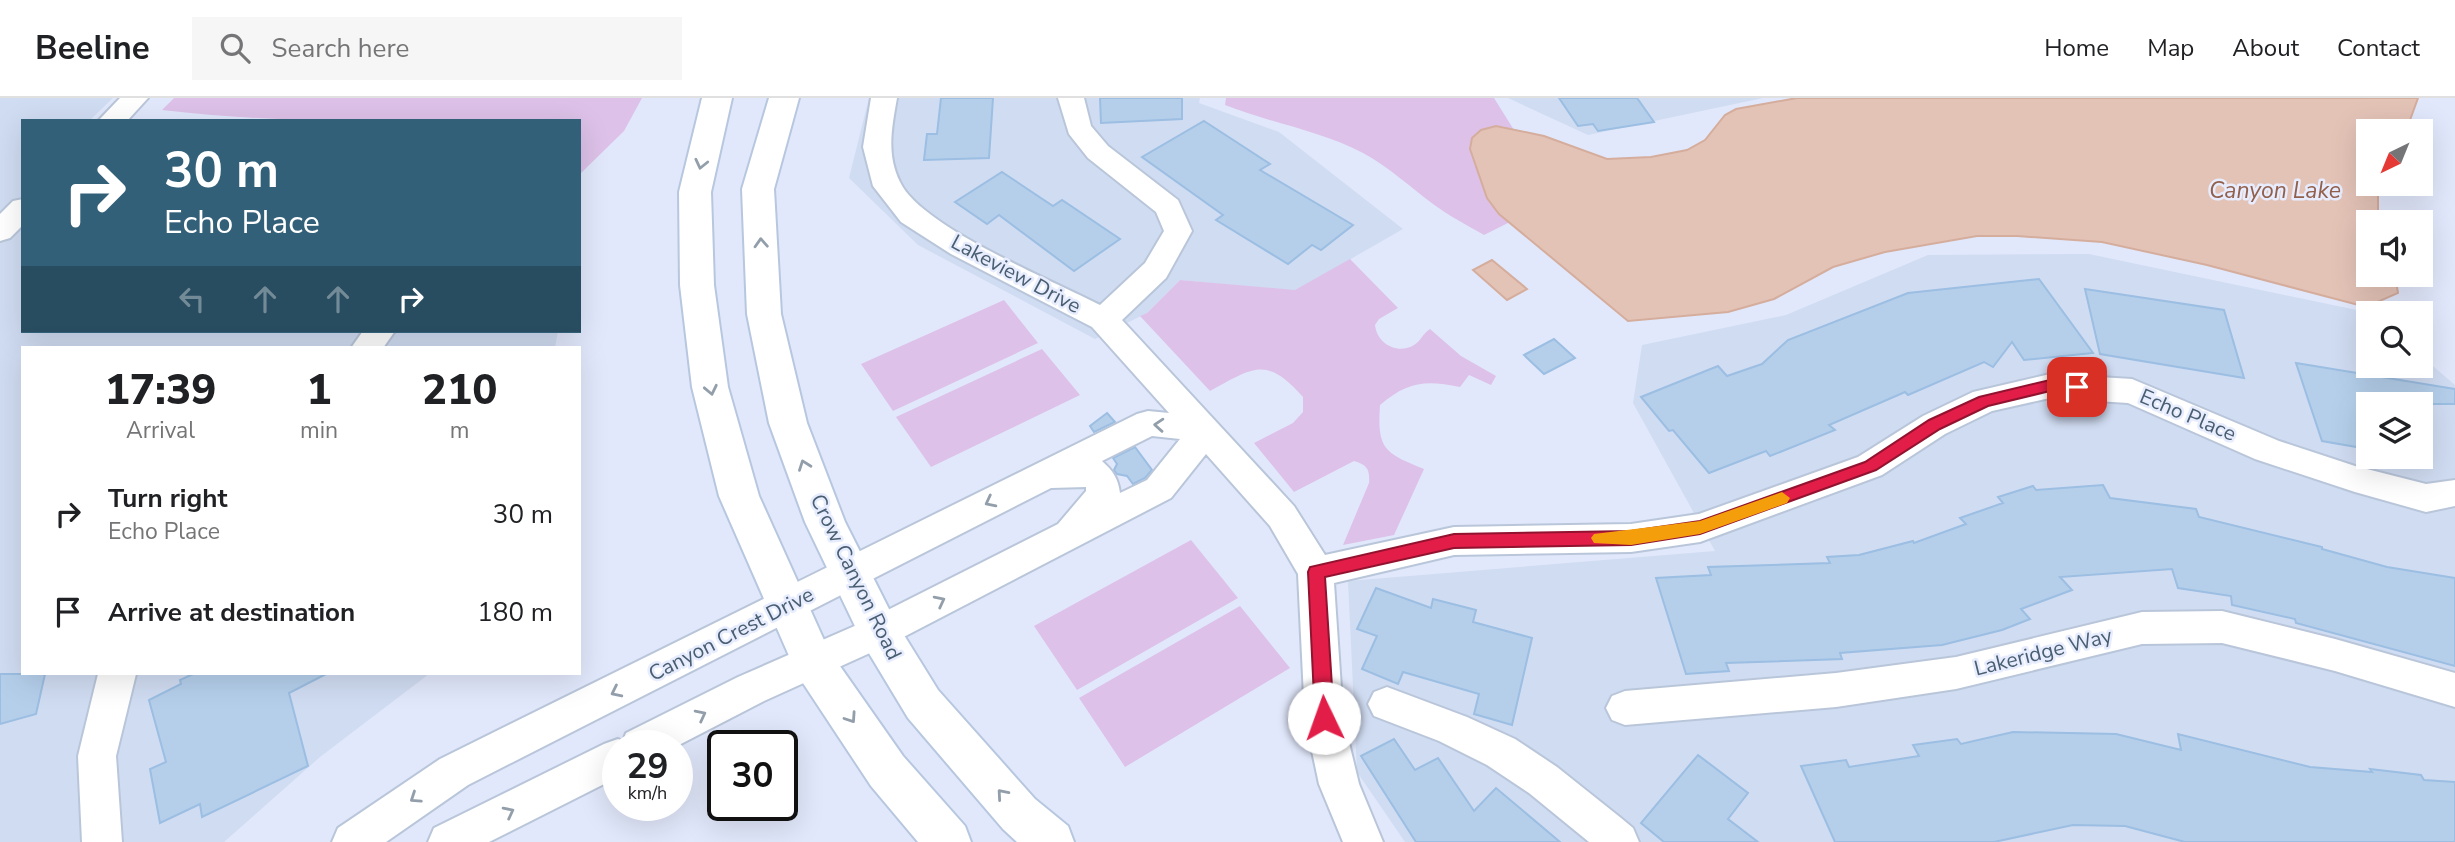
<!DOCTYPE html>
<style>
body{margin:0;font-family:"Nunito Sans",sans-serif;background:#f6f6f6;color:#202124;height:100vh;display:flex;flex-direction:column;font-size:26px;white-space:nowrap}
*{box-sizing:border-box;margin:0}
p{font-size:23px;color:#757577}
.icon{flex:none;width:38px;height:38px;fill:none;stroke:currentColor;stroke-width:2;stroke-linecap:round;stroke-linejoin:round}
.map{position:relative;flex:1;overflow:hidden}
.panel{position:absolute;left:21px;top:248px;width:560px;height:329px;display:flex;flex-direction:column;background:#fff;border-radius:0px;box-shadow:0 7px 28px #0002}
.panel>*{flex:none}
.hud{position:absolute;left:21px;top:21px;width:560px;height:214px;border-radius:0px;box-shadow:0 7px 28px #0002;background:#336079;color:#fff;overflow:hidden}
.needle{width:46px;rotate:223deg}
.tools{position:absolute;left:2356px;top:21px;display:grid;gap:14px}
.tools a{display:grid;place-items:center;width:77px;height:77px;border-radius:0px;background:#fff;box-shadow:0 7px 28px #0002;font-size:35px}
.speed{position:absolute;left:602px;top:632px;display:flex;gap:14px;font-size:35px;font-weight:700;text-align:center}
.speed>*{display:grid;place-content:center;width:91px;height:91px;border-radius:50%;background:#fff;box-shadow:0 7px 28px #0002;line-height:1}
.speed small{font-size:18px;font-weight:400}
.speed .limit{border:4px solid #111;border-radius:10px;background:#fff;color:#111}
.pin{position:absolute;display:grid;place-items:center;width:60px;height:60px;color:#fff;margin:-30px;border-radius:14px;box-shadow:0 4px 10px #0006}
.me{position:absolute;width:77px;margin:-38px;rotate:357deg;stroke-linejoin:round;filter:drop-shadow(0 0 5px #0008)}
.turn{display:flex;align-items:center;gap:24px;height:147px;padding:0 28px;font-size:32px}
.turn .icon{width:91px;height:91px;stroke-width:2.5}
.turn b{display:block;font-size:49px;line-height:60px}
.lanes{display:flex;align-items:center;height:66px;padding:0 28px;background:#0003;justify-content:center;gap:35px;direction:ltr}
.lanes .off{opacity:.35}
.eta{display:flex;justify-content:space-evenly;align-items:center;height:119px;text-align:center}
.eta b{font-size:42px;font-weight:800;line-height:49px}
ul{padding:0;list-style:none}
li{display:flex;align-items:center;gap:21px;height:98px;padding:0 28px}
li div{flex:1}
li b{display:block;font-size:26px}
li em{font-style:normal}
header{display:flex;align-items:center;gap:42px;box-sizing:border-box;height:98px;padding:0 35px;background:#fff;border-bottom:2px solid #e0e0e0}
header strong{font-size:33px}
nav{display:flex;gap:38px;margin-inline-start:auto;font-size:24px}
.search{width:490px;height:63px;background:#f6f6f6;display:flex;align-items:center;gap:18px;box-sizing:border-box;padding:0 24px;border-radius:0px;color:#757577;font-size:26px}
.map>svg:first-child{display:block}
</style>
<header>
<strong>Beeline</strong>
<div class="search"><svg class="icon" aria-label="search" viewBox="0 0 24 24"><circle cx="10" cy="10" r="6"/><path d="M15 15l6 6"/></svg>Search here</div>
<nav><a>Home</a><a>Map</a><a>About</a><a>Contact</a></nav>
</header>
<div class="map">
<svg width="2455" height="744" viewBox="0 0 2455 744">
<rect width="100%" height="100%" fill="#e1e8fb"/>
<!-- residential -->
<g fill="#d0dcf2" fill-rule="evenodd">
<polygon points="0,0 113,0 89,23 23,23 23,233 558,233 555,250 23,250 23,576 429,576 320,659 224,744 0,744"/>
<polygon points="869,0 1200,0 1199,5 1279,34 1403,131 1295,193 1180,182 1147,215 1095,241 918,147 849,80"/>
<polygon points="1508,0 1763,0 1588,37"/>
<path d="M 2089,156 L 2371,215 L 2368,215 L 2368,268 L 2420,268 L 2420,257 L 2455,287 L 2455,744 L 1405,744 L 1357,674 L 1348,483 L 1715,453 L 1633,305 L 1642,247 L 1786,217 L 1928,157 ZM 2368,306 L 2420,306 L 2420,359 L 2368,359 Z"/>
</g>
<!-- green -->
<g fill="#ddc1e8">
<path d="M 174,0 L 642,0 L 624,33 L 579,77 L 579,23 C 440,23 300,28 162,12 Z"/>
<path d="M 1226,0 L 1494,0 L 1514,32 L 1496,28 L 1470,52 L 1487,100 L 1510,124 L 1484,137 C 1467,127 1449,118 1433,106 C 1410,89 1389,69 1363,55 C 1319,32 1270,25 1225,7 Z"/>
<path d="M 1350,161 L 1398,210 L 1379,221 L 1375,227 C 1377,246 1398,257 1414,247 C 1421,243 1423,235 1430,231 L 1461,258 L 1496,278 L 1491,287 L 1469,277 L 1460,289 C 1426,282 1408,283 1380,307 C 1377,351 1384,355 1424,371 L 1394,437 L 1343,447 L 1369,385 C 1370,371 1367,367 1354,363 L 1294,394 L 1254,345 L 1293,325 L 1303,314 L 1303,299 C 1266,257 1253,270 1210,293 L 1140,218 L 1147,215 L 1180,182 L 1295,192 Z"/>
<polygon points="1004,202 1038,245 893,313 861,266"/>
<polygon points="1042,251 1080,297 931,369 896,319"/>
<polygon points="1191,442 1238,500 1077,592 1034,528"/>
<polygon points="1240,508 1290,570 1125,669 1079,600"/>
</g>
<!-- water -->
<g fill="#e4c3b7" stroke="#d5ad9d" stroke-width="2">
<polygon points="1797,0 2418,0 2406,33 2368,33 2368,86 2381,86 2378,92 2378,124 2368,124 2368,177 2403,177 2404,179 2397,189 2398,195 2366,209 2207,167 2102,144 2017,138 1977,138 1885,154 1833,169 1774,201 1728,214 1628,223 1499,116 1487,100 1470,51 1472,40 1481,32 1496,28 1544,38 1607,61 1651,59 1687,52 1705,42 1725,17 1736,11"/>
<polygon points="1492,162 1527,191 1507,202 1473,172"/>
</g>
<!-- building -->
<g fill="#b5cfeb" stroke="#9bbee2" stroke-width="2">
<polygon points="941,0 993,0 989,60 924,62 927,36 937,36"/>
<polygon points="1100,0 1182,0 1182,21 1101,25"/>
<polygon points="1559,0 1637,0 1654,24 1598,33 1593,26 1578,28"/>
<polygon points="1204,23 1270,66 1260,72 1353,127 1321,152 1312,147 1288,166 1216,122 1223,117 1142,59"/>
<polygon points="1002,74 1053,108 1062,102 1120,141 1074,173 999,117 987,126 955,104"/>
<polygon points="2039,181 2093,255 2024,262 2012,244 1993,269 1984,264 1908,297 1905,294 1829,327 1835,332 1770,358 1766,353 1709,375 1673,332 1669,333 1641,299 1718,268 1727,278 1762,266 1788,242 1908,195"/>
<polygon points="2085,191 2224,212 2244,280 2100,256"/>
<polygon points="1554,241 1575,260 1544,276 1524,257"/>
<polygon points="2296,265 2455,291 2455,306 2368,306 2368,351 2322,343"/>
<polygon points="1107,315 1115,324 1094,334 1090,328"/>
<polygon points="1135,349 1152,372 1145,380 1133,386 1127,378 1117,376 1114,372 1117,366 1113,360"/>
<polygon points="2103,387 2110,400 2196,411 2199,419 2322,449 2322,451 2387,469 2455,480 2455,568 2296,525 2295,521 2232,507 2231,498 2178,490 2172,471 2060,479 2072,492 2021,511 2030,521 2002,532 1942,547 1840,555 1842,561 1726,565 1729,573 1686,576 1656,480 1711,477 1708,469 1830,465 1827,459 1859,457 1913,443 1914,445 1966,426 1960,420 2003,405 1998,399 2033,388 2036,392"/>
<polygon points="1376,490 1431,510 1433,501 1476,512 1473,524 1532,540 1512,627 1474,616 1479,596 1403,574 1398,586 1362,571 1377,538 1357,531"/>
<polygon points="0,576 45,576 36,616 0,626"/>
<polygon points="193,576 326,576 289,595 308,668 202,719 200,706 160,725 150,671 166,664 149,602 181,586 180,582"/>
<polygon points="2013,634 2116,636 2181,652 2178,636 2310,669 2372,674 2370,671 2421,677 2424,682 2455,684 2455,744 2185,744 2125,728 2073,727 1994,744 1835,744 1801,668 1846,662 1849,669 1919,658 1913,647 1957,641 1961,646"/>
<polygon points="1394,641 1415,672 1438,660 1474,713 1496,690 1560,744 1416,744 1361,658"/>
<polygon points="1698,657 1748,695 1728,721 1758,744 1664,744 1641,725"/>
</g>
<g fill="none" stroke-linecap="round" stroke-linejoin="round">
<!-- minor casing -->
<g stroke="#b9c6da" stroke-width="4">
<g id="minor">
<polygon points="120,0 148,0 127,23 98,23"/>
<path d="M 871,0 L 897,0 C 892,29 886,56 900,84 C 921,129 1054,183 1100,207 L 1145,165 L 1164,133 L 1156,114 L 1088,60 L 1069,36 L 1058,0 L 1084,0 L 1091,28 L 1108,48 L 1178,102 L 1192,133 L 1166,180 L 1122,222 L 1294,408 L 1325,457 L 1454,429 L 1631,426 L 1699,416 L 1858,359 L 1923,318 L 1973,294 L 2050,276 L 2132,281 L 2279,343 L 2355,368 L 2426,386 L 2455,382 L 2455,408 L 2426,414 L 2355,394 L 2255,361 L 2128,305 L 2050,300 L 1992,313 L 1945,336 L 1882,377 L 1700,444 L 1631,454 L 1454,457 L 1334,485 L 1343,620 L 1359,686 L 1383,744 L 1343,744 L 1319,686 L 1305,620 L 1298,476 L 1270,428 L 1206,356 L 1171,400 L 892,545 L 764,603 L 677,648 L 618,648 L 618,679 L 489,744 L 428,744 L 434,730 L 604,646 L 618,641 L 623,643 L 626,635 L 738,579 L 866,523 L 1058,426 L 1086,393 L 1086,389 L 1051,390 L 468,687 L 386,744 L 332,744 L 338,730 L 440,661 L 1137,316 L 1148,313 L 1169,315 L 1092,229 L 951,156 L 901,124 L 873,88 L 863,49 ZM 1152,338 L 1180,341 L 1147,382 L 1120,395 C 1118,380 1113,373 1102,363 Z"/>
<polygon points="23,101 23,127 10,140 0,143 0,116 13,103"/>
<polygon points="363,233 395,233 383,250 351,250"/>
<polygon points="2222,513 2335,541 2455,575 2455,609 2335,573 2222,545 2142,546 1956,591 1836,609 1625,627 1612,622 1606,610 1612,598 1625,593 1836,575 1956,559 2142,514"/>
<polygon points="98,576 136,576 116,658 122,744 82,744 78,658"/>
<polygon points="1387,589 1467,619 1515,641 1557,669 1621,720 1633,730 1639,744 1589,744 1529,695 1487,667 1439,643 1374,618 1368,606 1374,594"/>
</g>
</g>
<!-- secondary casing -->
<g stroke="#b7c7df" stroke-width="4">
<g id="secondary">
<polygon points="702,0 732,0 711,94 714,187 728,289 759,398 828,551 903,658 965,728 971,744 918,744 871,688 797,576 719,398 692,289 680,187 679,94"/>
<polygon points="769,0 799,0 774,91 781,216 807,325 845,424 894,521 938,592 1035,701 1068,728 1074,744 1017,744 1003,731 908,620 864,547 805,424 769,325 747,216 742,91"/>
</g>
</g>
<!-- minor -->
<use href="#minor" fill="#fff" fill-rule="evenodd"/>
<!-- secondary -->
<use href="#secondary" fill="#fff" fill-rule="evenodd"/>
</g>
<!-- one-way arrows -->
<defs><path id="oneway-chevron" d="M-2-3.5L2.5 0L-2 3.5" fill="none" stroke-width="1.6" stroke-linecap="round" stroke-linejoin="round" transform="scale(1.75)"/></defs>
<g stroke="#929eaa">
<use href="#oneway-chevron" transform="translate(701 66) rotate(103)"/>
<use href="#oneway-chevron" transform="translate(761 145) rotate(-93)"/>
<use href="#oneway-chevron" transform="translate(711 292) rotate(78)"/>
<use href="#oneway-chevron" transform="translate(1159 327) rotate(-176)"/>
<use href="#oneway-chevron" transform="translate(804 367) rotate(-110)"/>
<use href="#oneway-chevron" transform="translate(990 404) rotate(153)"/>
<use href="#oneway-chevron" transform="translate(940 503) rotate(-27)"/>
<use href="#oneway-chevron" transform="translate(616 594) rotate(154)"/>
<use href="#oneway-chevron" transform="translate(701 617) rotate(-27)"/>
<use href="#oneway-chevron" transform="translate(851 620) rotate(56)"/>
<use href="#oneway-chevron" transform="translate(1002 696) rotate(-131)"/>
<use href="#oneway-chevron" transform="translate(415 700) rotate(146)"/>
<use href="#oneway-chevron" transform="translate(509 714) rotate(-27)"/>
</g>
<!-- route -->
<polygon fill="#e11d48" stroke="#92132f" stroke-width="2" points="2050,282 2077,284 2085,289 2077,295 2050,293 1988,308 1940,331 1876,372 1700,436 1631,447 1454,450 1325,479 1334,620 1331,625 1324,628 1318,625 1315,620 1308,474 1310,469 1454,436 1631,433 1700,423 1865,364 1929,322 1979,299"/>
<!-- slow -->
<polygon fill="#f59e0b" points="1782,394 1790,400 1787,405 1700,436 1631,447 1594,445 1591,440 1594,436 1700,423"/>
<g text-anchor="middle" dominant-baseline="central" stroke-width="5" stroke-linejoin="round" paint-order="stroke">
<!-- street labels -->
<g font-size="21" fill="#495e71" stroke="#e7edfe">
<text transform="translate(1016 176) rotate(28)">Lakeview Drive</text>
<text transform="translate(2188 317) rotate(23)">Echo Place</text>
<text transform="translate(856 479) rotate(64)">Crow Canyon Road</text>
<text transform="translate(731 536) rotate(-27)">Canyon Crest Drive</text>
<text transform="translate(2043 554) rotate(-14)">Lakeridge Way</text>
</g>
<!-- water labels -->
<g font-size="23" font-style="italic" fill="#925f4a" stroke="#e7edfe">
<text x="2275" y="92">Canyon Lake</text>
</g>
</g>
</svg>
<div class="tools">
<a><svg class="needle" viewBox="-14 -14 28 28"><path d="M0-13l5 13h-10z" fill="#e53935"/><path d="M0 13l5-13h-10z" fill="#757577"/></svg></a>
<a><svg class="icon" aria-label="sound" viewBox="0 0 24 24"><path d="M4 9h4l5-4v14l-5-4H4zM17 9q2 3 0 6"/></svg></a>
<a><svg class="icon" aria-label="search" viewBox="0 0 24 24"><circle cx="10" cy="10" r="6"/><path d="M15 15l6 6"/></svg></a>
<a><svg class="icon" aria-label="layers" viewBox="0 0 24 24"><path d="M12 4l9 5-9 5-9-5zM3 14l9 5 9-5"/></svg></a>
</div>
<div class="speed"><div>29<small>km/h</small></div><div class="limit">30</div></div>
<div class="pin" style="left:2077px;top:289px;background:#d93025"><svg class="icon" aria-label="arrive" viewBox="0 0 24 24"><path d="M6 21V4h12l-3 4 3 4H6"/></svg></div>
<svg class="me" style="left:1324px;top:620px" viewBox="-20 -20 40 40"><circle r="19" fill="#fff"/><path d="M0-13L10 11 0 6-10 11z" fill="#e11d48"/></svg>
<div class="hud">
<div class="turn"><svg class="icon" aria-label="right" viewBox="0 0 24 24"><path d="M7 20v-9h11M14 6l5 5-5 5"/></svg><div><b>30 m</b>Echo Place</div></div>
<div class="lanes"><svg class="icon off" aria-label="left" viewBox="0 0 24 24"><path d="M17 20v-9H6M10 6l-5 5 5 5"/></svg><svg class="icon off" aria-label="ahead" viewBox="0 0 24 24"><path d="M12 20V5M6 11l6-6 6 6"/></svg><svg class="icon off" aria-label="ahead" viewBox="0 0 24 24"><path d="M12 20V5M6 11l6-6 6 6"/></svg><svg class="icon" aria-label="right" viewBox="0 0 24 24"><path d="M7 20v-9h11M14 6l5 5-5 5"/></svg></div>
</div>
<section class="panel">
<div class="eta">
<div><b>17:39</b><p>Arrival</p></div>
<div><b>1</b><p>min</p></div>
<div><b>210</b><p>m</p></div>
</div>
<ul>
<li><svg class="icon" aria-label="right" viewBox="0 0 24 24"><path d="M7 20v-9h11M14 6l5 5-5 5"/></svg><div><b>Turn right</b><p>Echo Place</p></div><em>30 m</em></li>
<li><svg class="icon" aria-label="arrive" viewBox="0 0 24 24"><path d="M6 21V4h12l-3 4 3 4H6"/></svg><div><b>Arrive at destination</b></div><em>180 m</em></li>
</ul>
</section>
</div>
